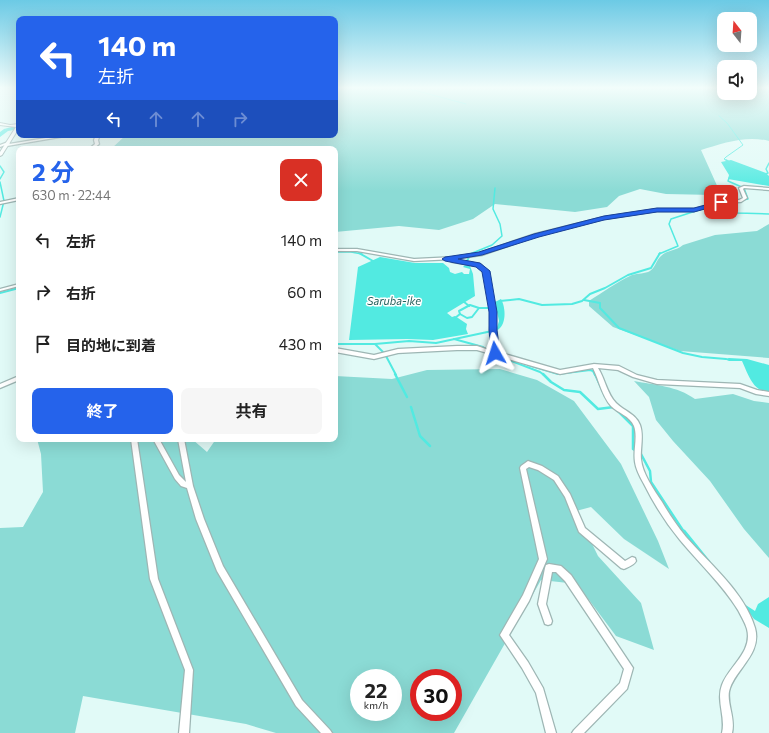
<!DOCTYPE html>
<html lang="ja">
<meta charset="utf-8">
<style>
body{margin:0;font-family:Commissioner,"Noto Sans JP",sans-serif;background:#f6f6f6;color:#222;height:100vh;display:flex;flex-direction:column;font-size:15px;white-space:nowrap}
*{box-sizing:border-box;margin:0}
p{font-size:13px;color:#767676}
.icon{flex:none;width:22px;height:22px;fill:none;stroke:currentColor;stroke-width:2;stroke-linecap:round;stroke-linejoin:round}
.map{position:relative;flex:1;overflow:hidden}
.details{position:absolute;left:16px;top:146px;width:322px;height:296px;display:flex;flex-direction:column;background:#fff;border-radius:8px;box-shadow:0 4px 16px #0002}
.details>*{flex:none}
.banner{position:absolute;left:16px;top:16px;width:322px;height:122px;border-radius:8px;box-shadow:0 4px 16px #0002;background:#2563eb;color:#fff;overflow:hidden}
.needle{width:26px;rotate:343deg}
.fabs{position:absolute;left:717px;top:12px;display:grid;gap:8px}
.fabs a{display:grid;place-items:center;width:40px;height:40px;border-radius:8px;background:#fff;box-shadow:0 4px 16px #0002;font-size:20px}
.speed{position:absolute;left:350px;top:669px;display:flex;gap:8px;font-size:20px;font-weight:700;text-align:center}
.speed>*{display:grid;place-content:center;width:52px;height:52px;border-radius:50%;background:#fff;box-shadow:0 4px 16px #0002;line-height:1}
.speed small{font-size:10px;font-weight:400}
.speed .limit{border:6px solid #d22;background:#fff;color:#111}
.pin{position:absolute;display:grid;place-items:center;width:34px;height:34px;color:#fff;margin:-17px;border-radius:8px;box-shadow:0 2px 6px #0006}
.me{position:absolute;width:44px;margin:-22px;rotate:354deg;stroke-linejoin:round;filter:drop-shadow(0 0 3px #0008)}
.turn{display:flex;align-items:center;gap:14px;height:84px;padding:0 16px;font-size:18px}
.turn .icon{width:52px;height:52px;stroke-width:2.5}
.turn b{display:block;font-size:28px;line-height:34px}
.lanes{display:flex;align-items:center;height:38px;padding:0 16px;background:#0003;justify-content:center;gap:20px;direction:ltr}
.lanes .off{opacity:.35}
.round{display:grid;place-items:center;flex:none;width:42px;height:42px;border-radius:8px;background:#f6f6f6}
.headline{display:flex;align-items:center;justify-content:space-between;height:68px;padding:0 16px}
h1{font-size:24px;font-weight:700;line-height:30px;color:#2563eb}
.cta{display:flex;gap:8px;margin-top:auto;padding:8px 16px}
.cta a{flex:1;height:46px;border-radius:8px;background:#2563eb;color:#fff;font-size:16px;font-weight:700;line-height:46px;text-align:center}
.cta a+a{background:#f6f6f6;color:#222}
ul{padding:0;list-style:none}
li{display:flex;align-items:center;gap:12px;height:52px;padding:0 16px}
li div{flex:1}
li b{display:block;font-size:15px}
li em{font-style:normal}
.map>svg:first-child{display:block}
</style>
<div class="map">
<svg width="769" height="733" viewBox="0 0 769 733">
<rect width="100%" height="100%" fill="#e1faf7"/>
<!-- green -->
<g fill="#8bdbd5" fill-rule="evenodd">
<path d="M 335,88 L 724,88 L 724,93 L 750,93 L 750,88 L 769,88 L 769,141 C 746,135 723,143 701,150 L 719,190 L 714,195 L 666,194 L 640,189 L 619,196 L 607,207 L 575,212 L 495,204 L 473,219 L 439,230 L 399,226 L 335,232 L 335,149 L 111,149 L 126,135 L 335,135 Z"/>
<path d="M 769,224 L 769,358 L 680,351 L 613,327 L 589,306 L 589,301 C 603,292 617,282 632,275 C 638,273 645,274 650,271 C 656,267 656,260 661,256 C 667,250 676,251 683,245 L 715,235 L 757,231 Z"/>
<path d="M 500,369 L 537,380 L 574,401 L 621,464 L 658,541 L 669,569 L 624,539 L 591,507 L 576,511 L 598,556 L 641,603 L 654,650 L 616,636 L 577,584 L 541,580 L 454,733 L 276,733 L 246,724 L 83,696 L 75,733 L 0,733 L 0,528 L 23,527 L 43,492 L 41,454 L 37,439 L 192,439 L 207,452 L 216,439 L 335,439 L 335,376 L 392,379 L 427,370 ZM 359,678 L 393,678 L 393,712 L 359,712 ZM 419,678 L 453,678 L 453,712 L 419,712 Z"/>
<path d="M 634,381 C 655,385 677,386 695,399 L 733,394 L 754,401 L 769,403 L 769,558 L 744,529 L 710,481 L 673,441 L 656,420 L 649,397 Z"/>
</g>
<!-- water -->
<g fill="#52eae1">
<polygon points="731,160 766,173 769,176 769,186 728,179 729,175 721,162"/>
<polygon points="380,257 415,263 443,263 449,268 450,272 455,274 462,272 464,274 469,274 470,269 463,267 465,265 470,266 473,274 475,296 447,313 452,317 455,316 467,324 466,329 468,334 433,340 407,339 349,340 358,267"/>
<path d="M 501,299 C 506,308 507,326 496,331 L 499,321 L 495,302 Z"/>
<path d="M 729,358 L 747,359 L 769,365 L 769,392 C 753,392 748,374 742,361 L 729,361 L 724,359 Z"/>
<polygon points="769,597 769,628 754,619 741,602 755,611 758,604"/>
</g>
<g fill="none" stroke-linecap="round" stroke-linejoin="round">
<!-- stream-far4 -->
<g stroke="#52eae1" stroke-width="1">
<polyline points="396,88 414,90 466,104"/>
<polyline points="719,116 727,123 743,145 726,157 724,159 728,161"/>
</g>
<!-- stream-far3 -->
<g stroke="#52eae1" stroke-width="1.5">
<polyline points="726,160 728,161"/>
<polyline points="0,166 4,172 0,179"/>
<polyline points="765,174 768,173 766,169 769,163"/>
<polyline points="0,182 4,201 0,217"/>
<polyline points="713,207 738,213 769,214"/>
<polyline points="335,252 351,252 362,254"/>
<polyline points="470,254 492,245 502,236 500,224 493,209 495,188"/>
<polyline points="659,254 678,246 669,224 671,219 705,208 748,199 744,188 728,181 729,178"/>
</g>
<!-- stream-far2 -->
<g stroke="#52eae1" stroke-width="2">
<polyline points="359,253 373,261"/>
<polyline points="467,261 469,257"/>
<polyline points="0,293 19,288"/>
<polyline points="584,300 600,303 600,308 619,328 683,353 702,357 726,359"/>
<polyline points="463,301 469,306"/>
<polyline points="500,301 519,299 542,305 572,304 582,301 590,294 605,288 628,275 651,268 660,253"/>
<polyline points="460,314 467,318 472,317 479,308"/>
<polyline points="455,318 460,314 459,311 470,305 479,308 498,308"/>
<polyline points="454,339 483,347 489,351"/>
<polyline points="335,344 375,344 409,341 436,343 492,331"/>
<polyline points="375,344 384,353"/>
<polyline points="493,354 540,372 544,375"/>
<polyline points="386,356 396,375"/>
<polyline points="528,365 558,374 590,370 593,371 595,375"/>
</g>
<!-- stream-far1 -->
<g stroke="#52eae1" stroke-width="2.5">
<polyline points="395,374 407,397"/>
<polyline points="543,374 551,382 564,390 580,392 598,409 614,407"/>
<polyline points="595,374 605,396"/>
<polyline points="411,407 420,436 430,446"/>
<polyline points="617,410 633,426 633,449 641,454 650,471 651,482 684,532"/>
</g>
<!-- stream -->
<polyline stroke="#52eae1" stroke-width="3" points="684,531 709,562"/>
<!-- river -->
<polygon fill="#52eae1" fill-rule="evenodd" points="19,125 19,129 8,131 0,137 0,132 4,129"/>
<!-- minor casing -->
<g stroke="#9eb6b4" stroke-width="2.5">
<g id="minor">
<polygon points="64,135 72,135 7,146 5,145 0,147 0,145 8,142 10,143 9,144"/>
<polygon points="96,135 100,135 98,140 99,144 93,149 89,149 95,144 94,140"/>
<polygon points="744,186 769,188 769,190 744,188 743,189 747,198 741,202 721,203 694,211 657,211 604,219 537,236 482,255 454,259 414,261 357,251 335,251 335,249 357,249 414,259 454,257 479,253 535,234 604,217 657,209 694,209 721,201 739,200 743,198 739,188"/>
<polygon points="19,198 19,200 0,204 0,202"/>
<path d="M 450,260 L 480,264 L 488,271 L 495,312 L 496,330 L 498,352 L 560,370 L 594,364 L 619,366 L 637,375 L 657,380 L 740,384 L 757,390 L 769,392 L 769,396 L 756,394 L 740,388 L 657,384 L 633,377 L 618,370 L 598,368 C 605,379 607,394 616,403 C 624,411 636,414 640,425 C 644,436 640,448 641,459 C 642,473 654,490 662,502 C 669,514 677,526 686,537 C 710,564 745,593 755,628 C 762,653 737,668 730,688 C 725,701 736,717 732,733 L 722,733 C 726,717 716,701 722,685 C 729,666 753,652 747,629 C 745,622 741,616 738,610 C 722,584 699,563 680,540 C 666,523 654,504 644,484 C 640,477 636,469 635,462 C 633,450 638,437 634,426 C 630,416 618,413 611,406 C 602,396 599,380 593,368 L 560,374 L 477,350 L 457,350 L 398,353 L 374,359 L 335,352 L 335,348 L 374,355 L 398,349 L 457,346 L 477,346 L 492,351 L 490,330 L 491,312 L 484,272 L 477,266 L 452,262 L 450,261 Z"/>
<polygon points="19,284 19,286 0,291 0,289"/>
<polygon points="19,376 19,380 0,388 0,384"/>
<polygon points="131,439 137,439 158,579 193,670 189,733 179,733 185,670 150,579"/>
<polygon points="153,439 159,439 179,475 186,482 178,439 184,439 193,486 204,519 223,566 302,700 330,730 332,733 321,733 296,706 217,571 196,519 187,488 181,486 175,479"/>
<path d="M 528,461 L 542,466 L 558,476 L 570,494 L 585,528 L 625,561 L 632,557 L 635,558 L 636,561 C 634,565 628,567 624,569 L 621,568 L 579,532 L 565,497 L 554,480 L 538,470 L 529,467 L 526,469 L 547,559 L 529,601 L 509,635 L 528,662 L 543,688 L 556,733 L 546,733 L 536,693 L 522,668 L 500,635 L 523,595 L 539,559 L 520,468 L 521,466 Z"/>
<polygon points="549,564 561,566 571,575 633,668 627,689 584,733 572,733 574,730 620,683 624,669 565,581 556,572 552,572 546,604 552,621 551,624 548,625 545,624 538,604 545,568 546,565"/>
</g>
</g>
<!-- tertiary casing -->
<g stroke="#9eb6b4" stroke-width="2">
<polygon id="tertiary" points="0,123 10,125 19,124 19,128 2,155 0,156 0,152 16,127 0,125"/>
</g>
<!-- minor -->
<use href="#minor" fill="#fff" fill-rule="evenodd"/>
<!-- tertiary -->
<use href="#tertiary" fill="#fff" fill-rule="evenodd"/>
</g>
<!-- sky -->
<linearGradient id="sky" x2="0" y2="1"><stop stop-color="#6ccae5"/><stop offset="0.46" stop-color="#f2fdfb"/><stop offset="1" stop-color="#f2fdfb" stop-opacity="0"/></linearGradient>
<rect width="769" height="191" fill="url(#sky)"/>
<!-- route -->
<polygon fill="#2563eb" stroke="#184099" points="721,201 724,202 723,204 694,212 657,212 604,220 539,237 482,255 458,259 480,263 490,271 497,312 497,330 500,353 495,356 491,353 489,330 489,312 482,272 476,267 445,261 442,259 445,257 479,252 534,234 604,216 657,208 694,208"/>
<g text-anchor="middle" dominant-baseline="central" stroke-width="3" stroke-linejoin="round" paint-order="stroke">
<!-- water labels -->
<g font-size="11" font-style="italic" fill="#23605c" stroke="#fff">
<text x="394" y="300">Saruba-ike</text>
</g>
</g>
</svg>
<div class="fabs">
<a><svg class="needle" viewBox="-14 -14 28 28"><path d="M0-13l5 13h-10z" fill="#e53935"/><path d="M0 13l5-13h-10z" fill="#767676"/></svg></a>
<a><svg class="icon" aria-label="sound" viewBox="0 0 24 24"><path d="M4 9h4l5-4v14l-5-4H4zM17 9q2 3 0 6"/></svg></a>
</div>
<div class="speed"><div>22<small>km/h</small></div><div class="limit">30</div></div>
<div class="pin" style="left:721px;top:202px;background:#d93025"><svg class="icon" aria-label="arrive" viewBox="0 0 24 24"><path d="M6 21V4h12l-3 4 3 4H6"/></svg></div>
<svg class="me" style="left:495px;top:353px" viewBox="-20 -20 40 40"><path d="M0-17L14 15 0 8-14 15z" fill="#2563eb" stroke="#fff" stroke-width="4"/></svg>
<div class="banner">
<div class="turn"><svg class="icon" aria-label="left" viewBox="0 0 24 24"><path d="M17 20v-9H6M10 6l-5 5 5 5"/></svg><div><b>140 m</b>左折</div></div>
<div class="lanes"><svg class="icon" aria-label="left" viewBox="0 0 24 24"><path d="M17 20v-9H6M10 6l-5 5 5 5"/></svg><svg class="icon off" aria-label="ahead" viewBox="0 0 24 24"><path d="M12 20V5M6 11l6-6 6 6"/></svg><svg class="icon off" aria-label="ahead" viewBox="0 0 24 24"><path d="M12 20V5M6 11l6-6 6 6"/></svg><svg class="icon off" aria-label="right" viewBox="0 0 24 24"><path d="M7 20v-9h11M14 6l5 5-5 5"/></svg></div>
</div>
<section class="details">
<div class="headline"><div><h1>2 分</h1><p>630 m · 22:44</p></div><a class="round" style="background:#d93025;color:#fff"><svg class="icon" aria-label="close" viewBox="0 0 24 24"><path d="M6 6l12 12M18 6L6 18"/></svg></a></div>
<ul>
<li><svg class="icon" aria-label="left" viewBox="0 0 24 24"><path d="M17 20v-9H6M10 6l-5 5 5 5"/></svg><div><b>左折</b></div><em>140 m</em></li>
<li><svg class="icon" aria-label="right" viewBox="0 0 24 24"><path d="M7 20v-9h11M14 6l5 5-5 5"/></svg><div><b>右折</b></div><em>60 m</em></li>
<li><svg class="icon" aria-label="arrive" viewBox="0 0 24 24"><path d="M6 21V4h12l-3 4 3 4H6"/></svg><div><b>目的地に到着</b></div><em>430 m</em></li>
</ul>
<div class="cta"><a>終了</a><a>共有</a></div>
</section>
</div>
